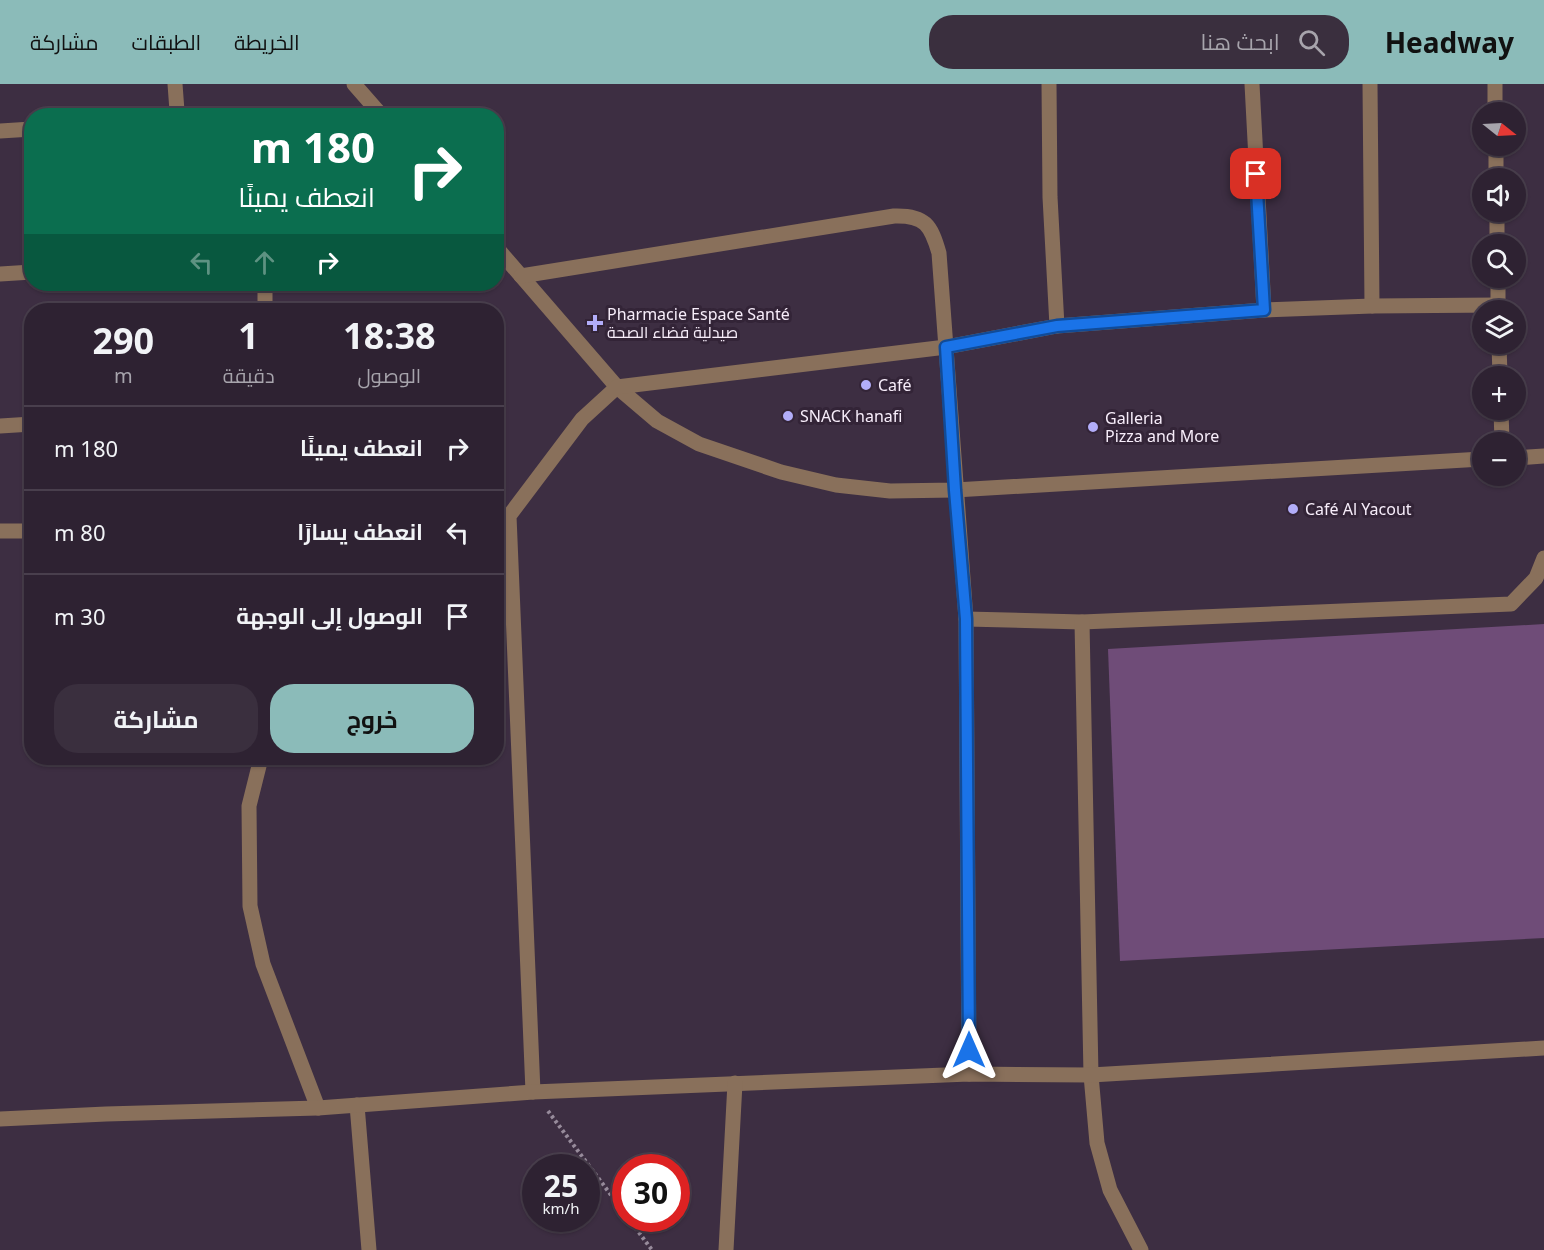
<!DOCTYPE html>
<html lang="ar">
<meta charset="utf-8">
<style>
body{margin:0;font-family:"Noto Sans",Cairo,sans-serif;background:#3a2f3e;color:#f1f3f6;direction:rtl;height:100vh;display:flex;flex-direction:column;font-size:22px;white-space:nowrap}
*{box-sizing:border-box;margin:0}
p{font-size:20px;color:#a7a4ac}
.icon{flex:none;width:33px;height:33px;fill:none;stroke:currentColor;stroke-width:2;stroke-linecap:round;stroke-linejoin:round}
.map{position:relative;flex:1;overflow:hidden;direction:ltr}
.sheet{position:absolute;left:24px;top:219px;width:480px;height:462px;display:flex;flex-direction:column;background:#2e2232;border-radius:24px;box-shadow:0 2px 4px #0004,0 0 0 2px #493f4d;direction:rtl}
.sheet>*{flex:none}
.hud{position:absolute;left:24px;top:24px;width:480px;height:183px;border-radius:24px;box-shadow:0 2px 4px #0004,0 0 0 2px #493f4d;direction:rtl;background:#0b6e4f;color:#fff;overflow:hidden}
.needle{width:39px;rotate:108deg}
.buttons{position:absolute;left:1472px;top:18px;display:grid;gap:12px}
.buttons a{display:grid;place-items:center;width:54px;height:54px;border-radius:50%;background:#2e2232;box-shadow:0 2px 4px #0004,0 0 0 2px #493f4d;font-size:30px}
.speed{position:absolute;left:522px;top:1070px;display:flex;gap:12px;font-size:30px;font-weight:700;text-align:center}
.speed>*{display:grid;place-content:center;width:78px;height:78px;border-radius:50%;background:#2e2232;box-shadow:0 2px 4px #0004,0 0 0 2px #493f4d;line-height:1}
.speed small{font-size:15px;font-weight:400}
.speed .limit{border:9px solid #d22;background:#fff;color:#111}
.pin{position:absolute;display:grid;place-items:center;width:51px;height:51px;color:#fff;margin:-26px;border-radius:12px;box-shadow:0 3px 9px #0006}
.me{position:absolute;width:66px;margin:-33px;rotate:0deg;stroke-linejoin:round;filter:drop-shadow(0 0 4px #0008)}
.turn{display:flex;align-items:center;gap:21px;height:126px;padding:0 30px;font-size:27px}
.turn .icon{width:78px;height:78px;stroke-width:2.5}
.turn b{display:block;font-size:42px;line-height:51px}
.lanes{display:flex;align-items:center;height:57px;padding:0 30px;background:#0003;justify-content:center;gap:30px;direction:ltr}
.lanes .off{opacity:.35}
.eta{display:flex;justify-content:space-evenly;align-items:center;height:102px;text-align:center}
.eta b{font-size:36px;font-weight:700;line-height:42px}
.cta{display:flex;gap:12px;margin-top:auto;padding:12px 30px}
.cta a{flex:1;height:69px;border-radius:24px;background:#8bbbb9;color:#111;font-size:24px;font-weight:700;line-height:69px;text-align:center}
.cta a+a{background:#3a2f3e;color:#f1f3f6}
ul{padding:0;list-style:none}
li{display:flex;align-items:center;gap:18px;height:84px;padding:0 30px;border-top:2px solid #493f4d}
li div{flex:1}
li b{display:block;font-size:22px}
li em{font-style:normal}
header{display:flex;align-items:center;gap:36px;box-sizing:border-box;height:84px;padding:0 30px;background:#8bbbb9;color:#111}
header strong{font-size:28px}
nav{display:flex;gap:33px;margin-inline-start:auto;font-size:21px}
.search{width:420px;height:54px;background:#3a2f3e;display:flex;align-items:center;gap:15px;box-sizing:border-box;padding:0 21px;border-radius:24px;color:#a7a4ac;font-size:22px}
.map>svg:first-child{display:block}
</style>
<header>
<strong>Headway</strong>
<div class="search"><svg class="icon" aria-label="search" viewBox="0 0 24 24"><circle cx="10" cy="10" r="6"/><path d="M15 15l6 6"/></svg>ابحث هنا</div>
<nav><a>الخريطة</a><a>الطبقات</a><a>مشاركة</a></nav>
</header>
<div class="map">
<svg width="1544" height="1166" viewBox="0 0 1544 1166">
<rect width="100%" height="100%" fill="#3d2e42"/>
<!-- green -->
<polygon fill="#6f4c78" points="1544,540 1544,854 1120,877 1108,565"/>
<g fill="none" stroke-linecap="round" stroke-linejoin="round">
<!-- path -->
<g stroke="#978b9b" stroke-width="4" stroke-dasharray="3 3" stroke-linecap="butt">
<polyline points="548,1027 626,1131"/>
<polyline points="628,1134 652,1166"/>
</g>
<!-- minor -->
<g stroke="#89705b" stroke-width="15">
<polyline points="354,0 382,32"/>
<polyline points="1049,0 1050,113 1057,242"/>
<polyline points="1252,0 1264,226"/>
<polyline points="1370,0 1372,222"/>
<polyline points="1495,0 1495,28"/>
<polyline points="175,32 177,27 175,0"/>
<polyline points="0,47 32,45"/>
<polyline points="1496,62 1496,94"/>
<polyline points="1497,128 1497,160"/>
<polyline points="496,163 617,303 657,337 699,360 781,388 836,401 890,407 955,406 1482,375"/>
<polyline points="0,190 32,188"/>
<path d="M 521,192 L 894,132 C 925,131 931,141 939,169 L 966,535 L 969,990"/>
<polyline points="1498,194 1498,226"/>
<polyline points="265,200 265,226"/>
<polyline points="1499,260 1500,292"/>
<polyline points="1501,326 1502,358"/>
<polyline points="0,342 32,340"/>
<polyline points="1515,374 1544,372"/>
<polyline points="0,447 32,447"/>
<polyline points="966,535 1082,538 1511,520 1536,494 1544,474"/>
<polyline points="1082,538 1091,991 1097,1059 1110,1106 1141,1166"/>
<polyline points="261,674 249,722 250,822 263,880 318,1024"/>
<polyline points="533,1008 509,432 582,335 617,303 946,263 1057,242 1264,226 1372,222 1498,221"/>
<polyline points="357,1021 369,1166"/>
<polyline points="0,1035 106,1030 318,1024 533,1008 969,990 1091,991 1544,964"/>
<polyline points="726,1166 735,999"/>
</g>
</g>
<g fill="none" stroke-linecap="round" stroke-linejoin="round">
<!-- route casing -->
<g stroke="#114b97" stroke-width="15">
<polyline id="route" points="969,966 966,535 955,406 946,263 1057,242 1264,226 1256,90"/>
</g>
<!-- route -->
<use href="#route" stroke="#1a73e8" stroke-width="10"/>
</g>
<!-- markers -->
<g fill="#b2adf9" stroke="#332437" stroke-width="2">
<path d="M592 230h6v6h6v6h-6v6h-6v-6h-6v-6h6z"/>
<circle cx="866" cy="301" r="6"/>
<circle cx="788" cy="332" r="6"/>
<circle cx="1093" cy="343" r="6"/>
<circle cx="1293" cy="425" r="6"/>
</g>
<g text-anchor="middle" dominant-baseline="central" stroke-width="6" stroke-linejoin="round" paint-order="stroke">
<!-- poi labels -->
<g font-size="16" fill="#f7edfa" stroke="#332437" text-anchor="start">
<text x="607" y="230">Pharmacie Espace Santé<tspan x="607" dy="18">صيدلية فضاء الصحة</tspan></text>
<text x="878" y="301">Café</text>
<text x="800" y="332">SNACK hanafi</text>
<text x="1105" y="334">Galleria<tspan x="1105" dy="18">Pizza and More</tspan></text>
<text x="1305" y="425">Café Al Yacout</text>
</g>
</g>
</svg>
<div class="buttons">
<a><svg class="needle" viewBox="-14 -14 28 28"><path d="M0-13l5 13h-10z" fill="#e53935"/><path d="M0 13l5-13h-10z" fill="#a7a4ac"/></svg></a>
<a><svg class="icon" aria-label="sound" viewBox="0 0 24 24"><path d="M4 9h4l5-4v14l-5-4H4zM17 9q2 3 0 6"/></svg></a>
<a><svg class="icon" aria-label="search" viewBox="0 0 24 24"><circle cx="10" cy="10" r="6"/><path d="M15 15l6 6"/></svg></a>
<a><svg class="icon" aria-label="layers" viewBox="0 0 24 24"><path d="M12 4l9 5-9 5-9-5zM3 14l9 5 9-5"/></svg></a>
<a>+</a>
<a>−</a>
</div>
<div class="speed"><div>25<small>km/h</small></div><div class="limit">30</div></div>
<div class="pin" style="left:1256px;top:90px;background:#d93025"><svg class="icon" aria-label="arrive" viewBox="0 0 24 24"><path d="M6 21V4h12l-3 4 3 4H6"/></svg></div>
<svg class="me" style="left:969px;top:966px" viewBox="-20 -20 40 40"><path d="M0-17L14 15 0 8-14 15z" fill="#1a73e8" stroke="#fff" stroke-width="4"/></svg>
<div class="hud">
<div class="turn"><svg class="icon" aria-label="right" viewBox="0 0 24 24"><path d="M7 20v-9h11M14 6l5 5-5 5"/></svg><div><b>180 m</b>انعطف يمينًا</div></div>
<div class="lanes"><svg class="icon off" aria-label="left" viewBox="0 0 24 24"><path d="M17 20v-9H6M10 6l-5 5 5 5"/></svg><svg class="icon off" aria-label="ahead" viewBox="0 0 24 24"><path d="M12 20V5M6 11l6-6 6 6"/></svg><svg class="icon" aria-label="right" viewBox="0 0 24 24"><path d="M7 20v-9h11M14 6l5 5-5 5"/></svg></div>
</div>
<section class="sheet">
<div class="eta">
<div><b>18:38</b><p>الوصول</p></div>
<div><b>1</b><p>دقيقة</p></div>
<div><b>290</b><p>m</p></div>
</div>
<ul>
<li><svg class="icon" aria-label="right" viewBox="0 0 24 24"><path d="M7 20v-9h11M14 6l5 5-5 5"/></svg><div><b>انعطف يمينًا</b></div><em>180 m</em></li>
<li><svg class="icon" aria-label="left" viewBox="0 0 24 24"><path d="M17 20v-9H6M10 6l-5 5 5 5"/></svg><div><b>انعطف يسارًا</b></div><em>80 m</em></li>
<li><svg class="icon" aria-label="arrive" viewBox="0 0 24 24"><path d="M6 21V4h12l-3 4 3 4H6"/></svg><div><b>الوصول إلى الوجهة</b></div><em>30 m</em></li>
</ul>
<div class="cta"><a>خروج</a><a>مشاركة</a></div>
</section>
</div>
